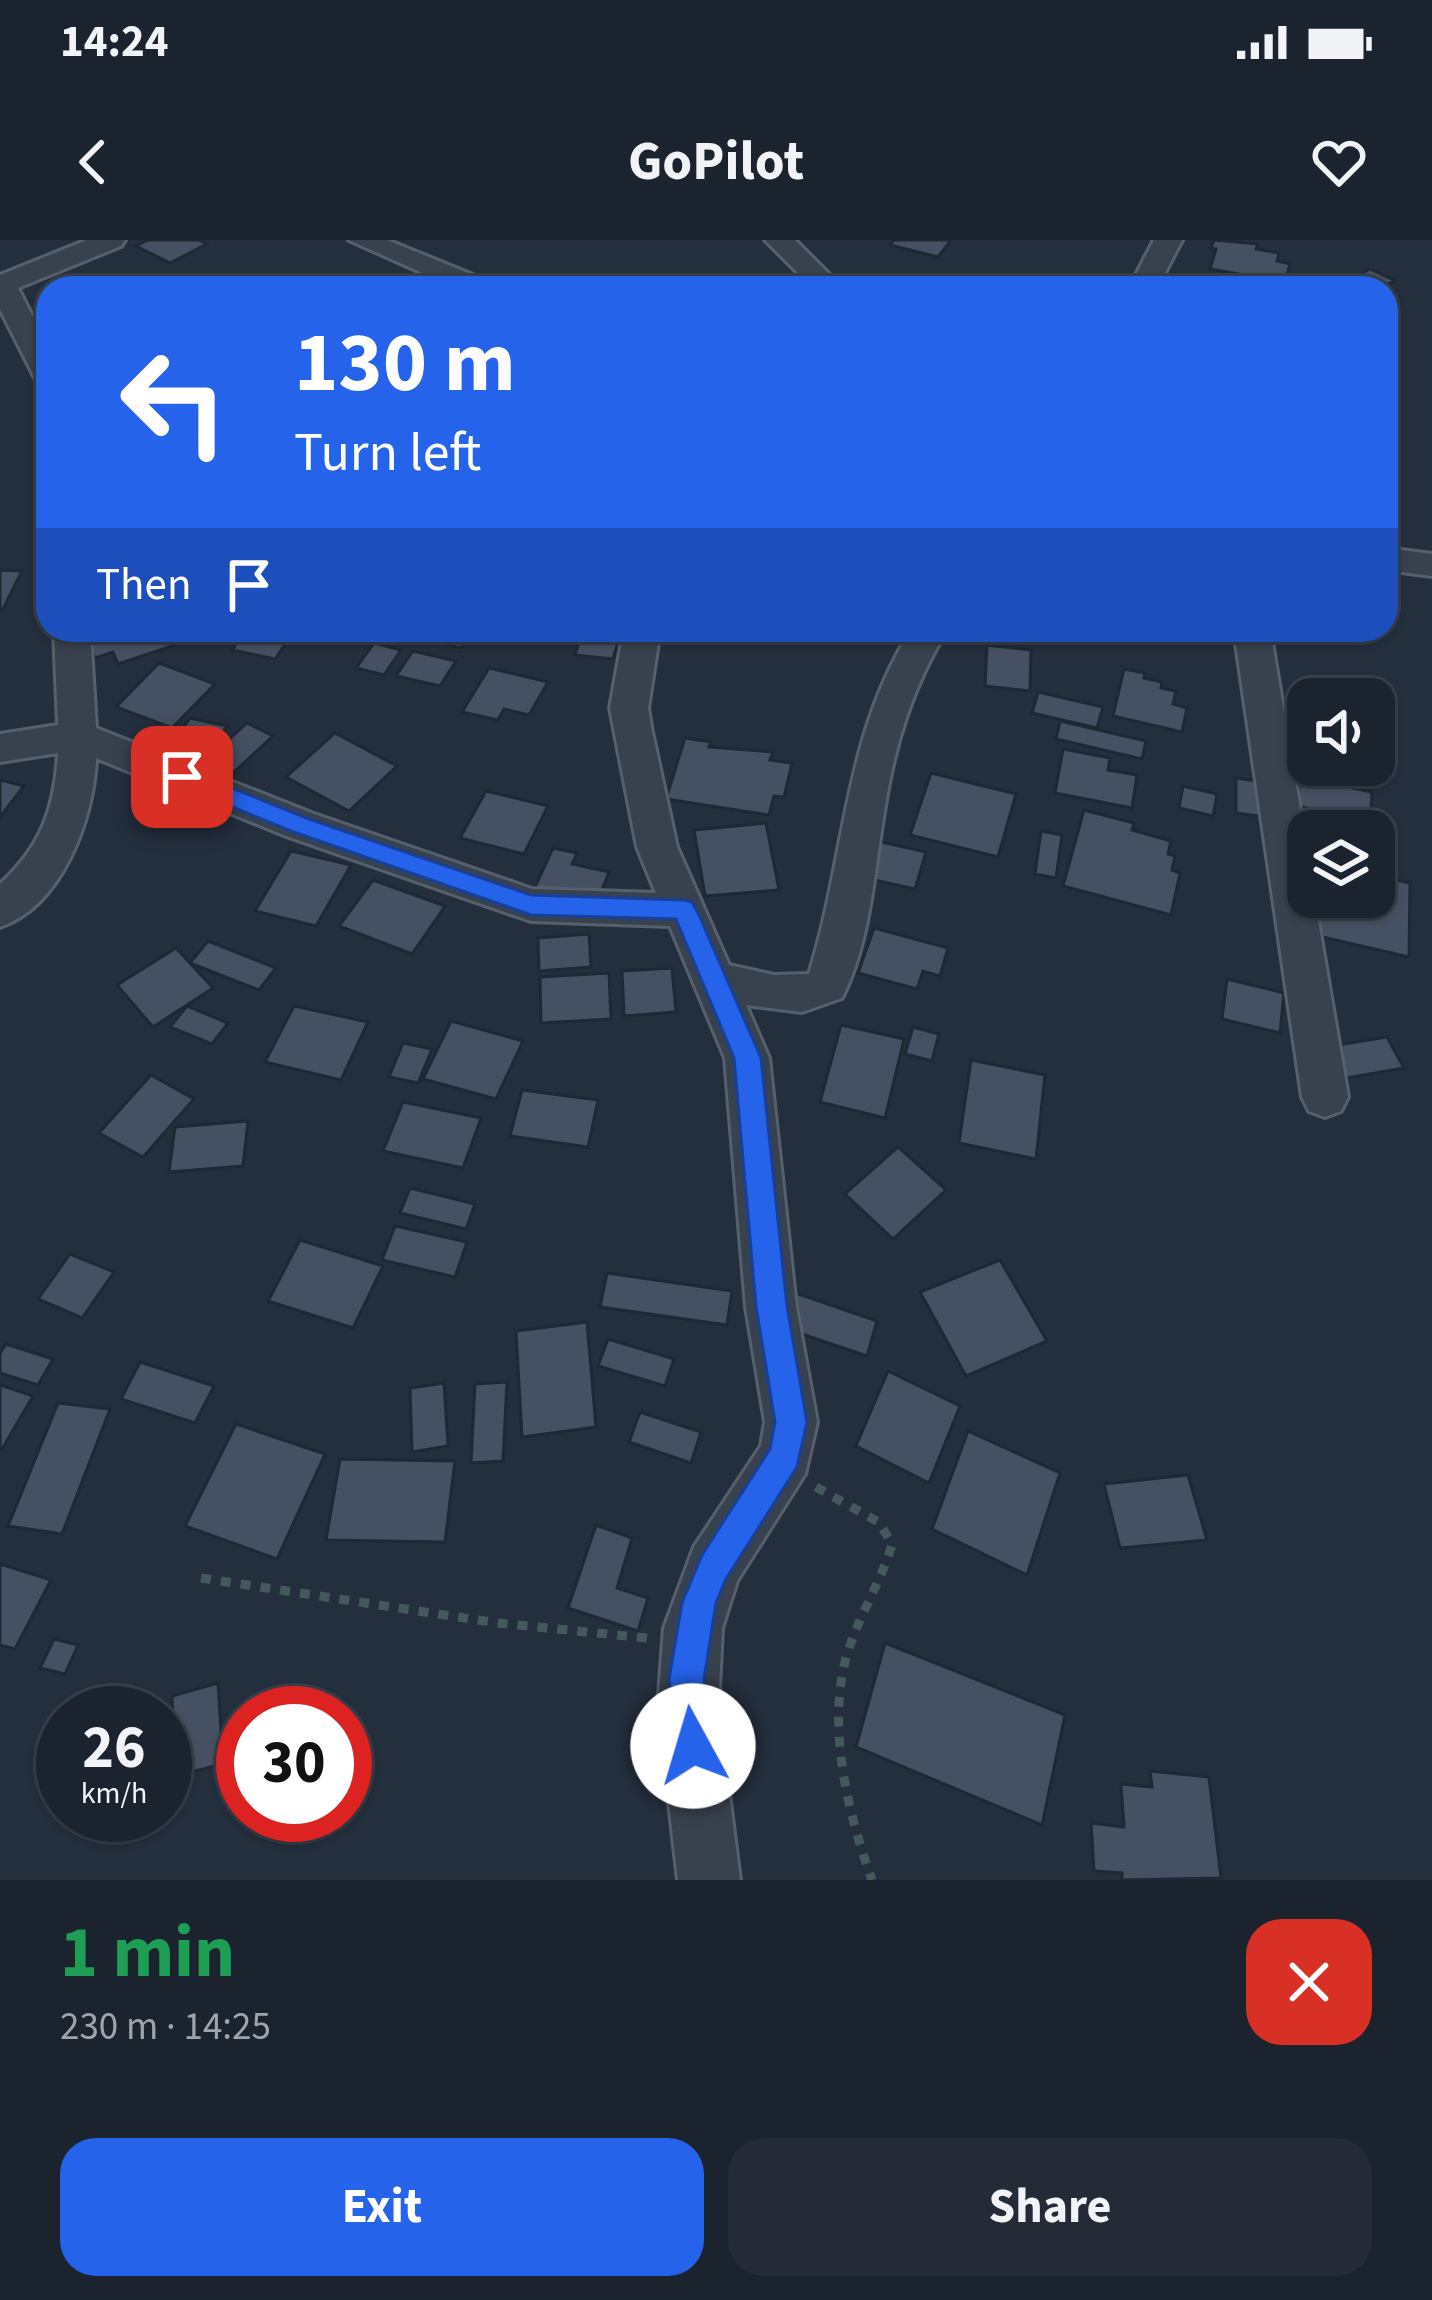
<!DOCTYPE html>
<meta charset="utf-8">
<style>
body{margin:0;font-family:"Source Sans 3",sans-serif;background:#242b36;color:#f1f3f6;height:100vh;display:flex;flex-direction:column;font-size:45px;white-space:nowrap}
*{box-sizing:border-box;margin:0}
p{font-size:39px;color:#a0a4aa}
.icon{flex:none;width:66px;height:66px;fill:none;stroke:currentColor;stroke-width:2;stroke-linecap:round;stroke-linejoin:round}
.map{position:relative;height:1640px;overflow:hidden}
.side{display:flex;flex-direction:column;background:#1b232e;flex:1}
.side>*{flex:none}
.guide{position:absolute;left:36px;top:36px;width:1362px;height:366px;border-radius:36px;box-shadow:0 3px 9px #0004,0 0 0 3px #39404a;background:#2563eb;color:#fff;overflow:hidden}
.tools{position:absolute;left:1287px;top:438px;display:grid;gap:24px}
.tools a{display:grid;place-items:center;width:108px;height:108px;border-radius:24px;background:#1b232e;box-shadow:0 3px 9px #0004,0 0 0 3px #39404a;font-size:60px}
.speed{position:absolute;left:36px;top:1446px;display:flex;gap:24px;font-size:60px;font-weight:700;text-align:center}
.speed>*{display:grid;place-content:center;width:156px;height:156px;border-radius:50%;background:#1b232e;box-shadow:0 3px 9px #0004,0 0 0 3px #39404a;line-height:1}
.speed small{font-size:30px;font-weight:400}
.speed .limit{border:18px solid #d22;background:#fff;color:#111}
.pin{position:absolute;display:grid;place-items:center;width:102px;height:102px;color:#fff;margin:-51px;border-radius:24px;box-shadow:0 6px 18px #0006}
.me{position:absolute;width:132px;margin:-66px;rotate:354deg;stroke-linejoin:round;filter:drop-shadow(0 0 9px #0008)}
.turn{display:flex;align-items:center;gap:42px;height:252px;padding:0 60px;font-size:54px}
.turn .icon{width:156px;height:156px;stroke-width:2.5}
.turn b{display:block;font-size:84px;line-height:102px}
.then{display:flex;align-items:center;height:114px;padding:0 60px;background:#0003;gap:24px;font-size:45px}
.round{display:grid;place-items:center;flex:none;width:126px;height:126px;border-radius:36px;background:#242b36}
.headline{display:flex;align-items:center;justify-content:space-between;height:204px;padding:0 60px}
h1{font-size:72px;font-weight:700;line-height:90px;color:#1e9e55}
.button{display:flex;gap:24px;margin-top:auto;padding:24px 60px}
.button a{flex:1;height:138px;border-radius:36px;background:#2563eb;color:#fff;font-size:48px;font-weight:700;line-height:138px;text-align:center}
.button a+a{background:#242b36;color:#f1f3f6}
.status{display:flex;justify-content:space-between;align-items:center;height:84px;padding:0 60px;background:#1b232e;direction:ltr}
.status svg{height:33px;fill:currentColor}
header{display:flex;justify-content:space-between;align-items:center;height:156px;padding:0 60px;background:#1b232e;font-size:54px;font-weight:700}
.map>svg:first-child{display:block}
</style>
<div class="status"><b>14:24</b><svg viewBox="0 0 49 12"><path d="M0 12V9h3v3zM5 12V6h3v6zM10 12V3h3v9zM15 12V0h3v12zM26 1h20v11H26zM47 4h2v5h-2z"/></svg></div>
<header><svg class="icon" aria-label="back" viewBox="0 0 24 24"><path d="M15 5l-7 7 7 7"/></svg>GoPilot<svg class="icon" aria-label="heart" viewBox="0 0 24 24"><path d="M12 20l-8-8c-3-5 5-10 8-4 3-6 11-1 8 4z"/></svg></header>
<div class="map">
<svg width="1432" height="1640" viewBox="0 0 1432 1640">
<rect width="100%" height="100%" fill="#242f3e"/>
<!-- building -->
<g fill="#455162" stroke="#1f2835" stroke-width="3">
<polygon points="148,0 199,0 207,4 170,23 136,6"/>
<polygon points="894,0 951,0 938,17 890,5"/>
<polygon points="1214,0 1258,4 1256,9 1279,13 1277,21 1290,24 1285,42 1210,29 1216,9 1211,8"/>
<polygon points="1370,29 1396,41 1378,48 1355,37"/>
<polygon points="1176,36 1214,39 1212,47 1219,48 1165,48 1167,39 1175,40"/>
<polygon points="0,330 22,331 2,371 0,371"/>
<polygon points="100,390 169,390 175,405 118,424 113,412 95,418 88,401 103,397"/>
<polygon points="246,390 295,390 275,419 232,410"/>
<polygon points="423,390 473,390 461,408 418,398"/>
<polygon points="1301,390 1352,390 1356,404 1303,400"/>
<polygon points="582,392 620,396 613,419 575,415"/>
<polygon points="374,403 401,410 384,435 356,428"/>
<polygon points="987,405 1031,410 1030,451 985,446"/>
<polygon points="413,411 456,421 440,446 396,436"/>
<polygon points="159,423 215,444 172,488 116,467"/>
<polygon points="489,428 548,442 529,475 504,469 498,480 462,472"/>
<polygon points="1124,429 1145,433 1144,438 1162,442 1161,448 1176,451 1173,464 1187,468 1182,492 1113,476"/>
<polygon points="1038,452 1103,467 1097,488 1032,473"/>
<polygon points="190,478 227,486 199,527 161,518"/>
<polygon points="1060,481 1146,501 1142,519 1056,499"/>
<polygon points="247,483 273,496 233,533 206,520"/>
<polygon points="335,493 397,526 349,571 286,537"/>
<polygon points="685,498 711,502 709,507 773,512 770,520 792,523 784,557 774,556 769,575 666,559"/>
<polygon points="1063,509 1110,518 1108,530 1137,535 1132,568 1055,553"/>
<polygon points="931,533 1016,554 998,617 910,595"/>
<polygon points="1300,537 1372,552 1370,582 1297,566"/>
<polygon points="1236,538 1264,542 1265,577 1236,573"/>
<polygon points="0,540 24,546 0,577"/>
<polygon points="1183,546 1217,554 1213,576 1179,568"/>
<polygon points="486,551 548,566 524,614 460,598"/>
<polygon points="1084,570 1134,583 1132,590 1171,601 1168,614 1175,616 1172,630 1180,633 1171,675 1063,646"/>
<polygon points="766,583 779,650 705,656 694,590"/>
<polygon points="1041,591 1062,595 1056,638 1035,634"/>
<polygon points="868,599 926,612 915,649 856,636"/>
<polygon points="553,608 577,613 572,624 609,632 598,660 534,649"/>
<polygon points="291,611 351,625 316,686 255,671"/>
<polygon points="1374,635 1410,643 1409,717 1305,693 1308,648 1308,657 1374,657"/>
<polygon points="373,640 445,666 412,714 339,686"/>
<polygon points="874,688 948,708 940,736 923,731 917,749 858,733"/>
<polygon points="589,694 591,727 539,731 538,698"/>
<polygon points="208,701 276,728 259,750 190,723"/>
<polygon points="176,708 213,748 153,787 117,745"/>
<polygon points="672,728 676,772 624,776 622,731"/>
<polygon points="609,733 611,779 541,783 540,737"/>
<polygon points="1227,739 1284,753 1280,793 1222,779"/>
<polygon points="187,766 228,783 212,804 170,787"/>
<polygon points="294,766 368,782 341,840 265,822"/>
<polygon points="451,781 523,801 496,859 423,839"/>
<polygon points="841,785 904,799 885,878 820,862"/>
<polygon points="913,787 939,794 932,821 905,814"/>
<polygon points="1387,797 1404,828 1335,840 1319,808"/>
<polygon points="403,803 432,809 418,843 389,837"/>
<polygon points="971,820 1045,835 1036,919 959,903"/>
<polygon points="151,835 194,859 143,917 99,893"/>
<polygon points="522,850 598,860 588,907 510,896"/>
<polygon points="403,862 481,878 463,928 383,911"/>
<polygon points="248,881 243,926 169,932 175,887"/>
<polygon points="898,907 946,950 893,999 845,954"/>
<polygon points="410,948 475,964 466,989 400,973"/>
<polygon points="395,986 467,1002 455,1037 382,1020"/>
<polygon points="300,1000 383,1026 353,1088 268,1061"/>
<polygon points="70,1014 114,1032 82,1078 38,1059"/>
<polygon points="1000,1020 1047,1101 966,1136 920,1052"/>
<polygon points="607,1033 732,1051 727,1085 600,1067"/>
<polygon points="796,1053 877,1081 867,1116 784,1088"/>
<polygon points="587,1082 596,1187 522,1197 516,1091"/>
<polygon points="608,1099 674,1119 665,1146 598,1126"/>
<polygon points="6,1104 53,1119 38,1145 0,1133 0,1113"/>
<polygon points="140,1122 214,1146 195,1183 121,1159"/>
<polygon points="888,1131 960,1166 929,1243 856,1206"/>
<polygon points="507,1142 503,1221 471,1223 475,1144"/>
<polygon points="444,1143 448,1206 412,1212 410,1148"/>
<polygon points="0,1145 33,1156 2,1209 0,1208"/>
<polygon points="58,1163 110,1169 62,1294 8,1286"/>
<polygon points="640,1172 701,1192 691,1223 629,1202"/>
<polygon points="236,1184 325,1214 277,1319 185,1286"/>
<polygon points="968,1191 1060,1233 1027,1335 932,1289"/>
<polygon points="340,1219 455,1221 445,1302 326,1300"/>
<polygon points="1188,1235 1207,1300 1120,1308 1104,1244"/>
<polygon points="596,1285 632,1298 617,1348 648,1358 638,1391 568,1368"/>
<polygon points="0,1324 51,1340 15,1409 0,1405"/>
<polygon points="54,1399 78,1405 65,1434 40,1428"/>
<polygon points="885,1403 1065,1475 1042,1585 856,1507"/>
<polygon points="218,1443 223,1524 175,1536 172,1456"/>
<polygon points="1150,1531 1209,1537 1221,1638 1122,1640 1122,1633 1094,1631 1091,1583 1124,1587 1121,1544 1152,1547"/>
</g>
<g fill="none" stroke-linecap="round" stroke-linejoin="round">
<!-- minor casing -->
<g stroke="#565f6c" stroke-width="6">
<g id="minor">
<polygon points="87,0 125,0 121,6 18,48 48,107 48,145 37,142 0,69 0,35"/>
<polygon points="349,0 387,0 490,42 494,48 456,48"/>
<polygon points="765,0 795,0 843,48 813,48"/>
<polygon points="1154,0 1182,0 1157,48 1129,48"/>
<polygon points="1386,308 1432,314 1432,336 1386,330"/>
<path d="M 54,390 L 90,390 L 96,488 L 314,574 L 532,649 L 656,653 L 637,607 L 610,468 L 624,390 L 660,390 L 648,468 L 652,492 L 677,607 L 729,725 L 774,735 L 809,734 C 846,616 843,498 911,390 L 947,390 C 913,446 895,502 885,566 C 874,629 871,700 842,758 L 802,772 L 746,765 L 769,818 L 796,1067 L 817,1182 L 805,1234 L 737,1341 L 722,1388 L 718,1468 L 740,1640 L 678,1640 L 658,1468 L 664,1388 L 694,1307 L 761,1206 L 765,1182 L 746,1067 L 725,818 L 670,686 L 531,681 L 286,596 L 96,518 C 94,578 62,666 0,687 L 0,644 C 41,607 55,568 58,513 L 0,522 L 0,494 L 58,485 Z"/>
<polygon points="1234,390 1270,390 1308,618 1308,657 1314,657 1348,857 1341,871 1325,877 1309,871 1302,857"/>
</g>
</g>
<!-- path -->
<g stroke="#44595c" stroke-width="9" stroke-dasharray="10 10" stroke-linecap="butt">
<path d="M 816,1247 L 880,1283 L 892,1305 C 880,1344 857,1379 846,1418 C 827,1488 848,1574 872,1640"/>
<polyline points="201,1338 498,1383 647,1398"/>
</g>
<!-- minor -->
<use href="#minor" fill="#38414e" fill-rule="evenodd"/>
</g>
<!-- route -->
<polygon fill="#2563eb" stroke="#184099" stroke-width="3" points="182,528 309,579 531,655 683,660 692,662 699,675 761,818 787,1066 807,1182 797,1227 726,1339 716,1363 704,1439 711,1506 706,1519 693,1525 680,1519 669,1439 682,1363 702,1315 770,1209 775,1182 756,1066 734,818 678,684 676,679 531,675 291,591 174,543 171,537"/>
</svg>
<div class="tools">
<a><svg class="icon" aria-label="sound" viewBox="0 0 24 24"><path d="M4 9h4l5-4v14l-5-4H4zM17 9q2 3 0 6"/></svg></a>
<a><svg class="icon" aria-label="layers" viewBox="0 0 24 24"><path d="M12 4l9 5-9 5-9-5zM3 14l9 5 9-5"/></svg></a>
</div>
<div class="speed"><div>26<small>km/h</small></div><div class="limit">30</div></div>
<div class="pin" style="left:182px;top:537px;background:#d93025"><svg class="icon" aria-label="arrive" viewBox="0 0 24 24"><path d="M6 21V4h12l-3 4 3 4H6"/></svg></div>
<svg class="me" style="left:693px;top:1506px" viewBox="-20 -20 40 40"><circle r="19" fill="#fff"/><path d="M0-13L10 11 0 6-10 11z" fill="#2563eb"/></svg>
<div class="guide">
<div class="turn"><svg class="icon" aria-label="left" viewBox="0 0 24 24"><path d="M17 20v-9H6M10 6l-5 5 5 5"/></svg><div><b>130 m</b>Turn left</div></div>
<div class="then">Then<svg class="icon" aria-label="arrive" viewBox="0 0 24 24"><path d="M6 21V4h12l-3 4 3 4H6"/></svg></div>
</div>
</div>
<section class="side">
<div class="headline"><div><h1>1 min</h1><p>230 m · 14:25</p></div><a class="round" style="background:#d93025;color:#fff"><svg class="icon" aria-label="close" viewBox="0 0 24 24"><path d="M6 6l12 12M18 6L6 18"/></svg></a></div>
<div class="button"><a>Exit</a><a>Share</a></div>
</section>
